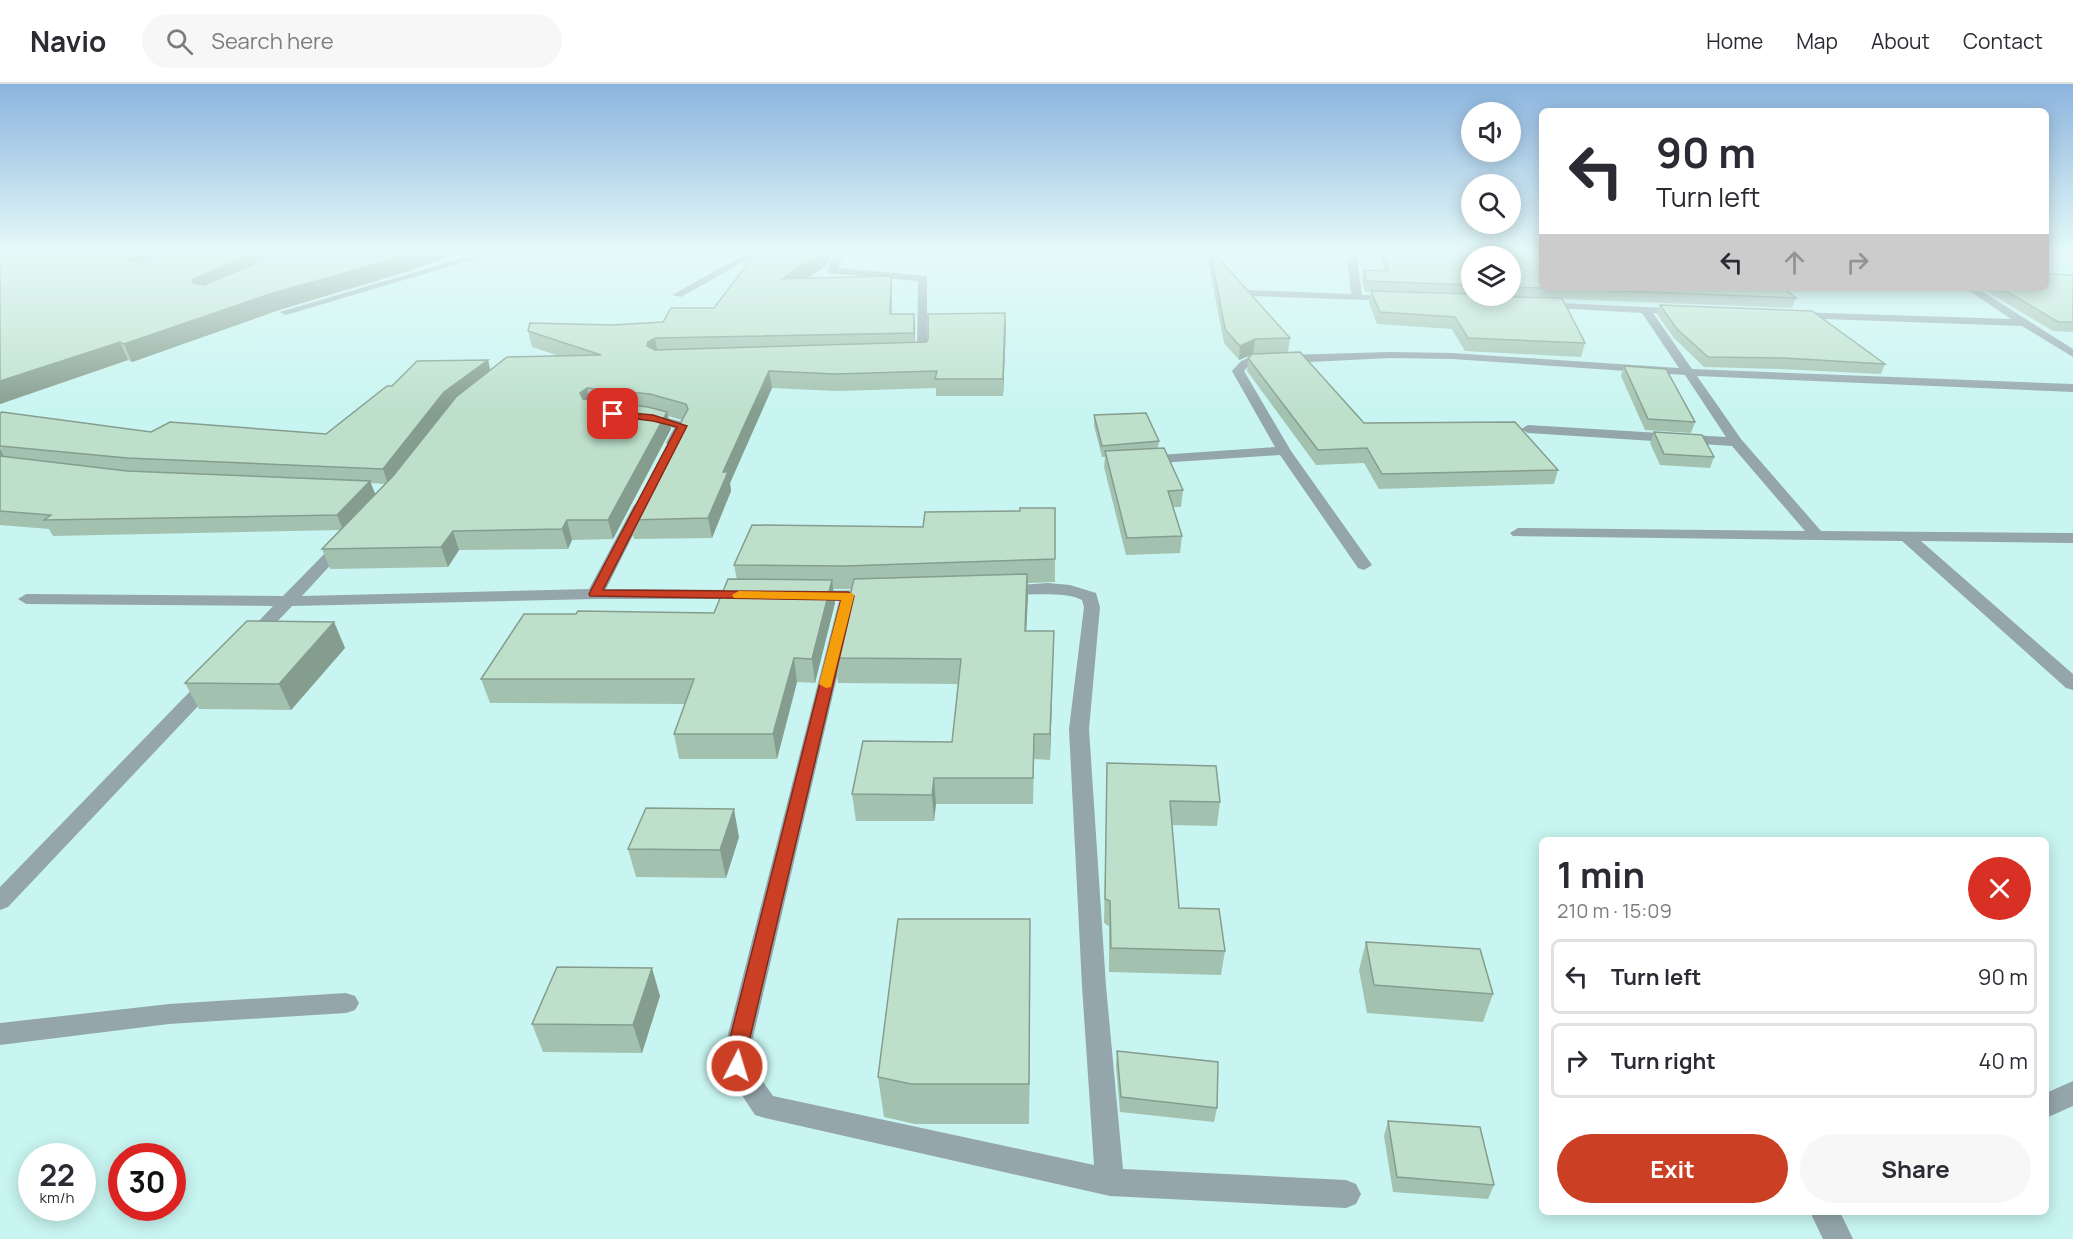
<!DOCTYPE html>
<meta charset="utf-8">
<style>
body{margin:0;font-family:Manrope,sans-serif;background:#f7f7f7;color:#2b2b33;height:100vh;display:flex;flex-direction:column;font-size:22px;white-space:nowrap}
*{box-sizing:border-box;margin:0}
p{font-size:20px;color:#7c7c81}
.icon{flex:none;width:33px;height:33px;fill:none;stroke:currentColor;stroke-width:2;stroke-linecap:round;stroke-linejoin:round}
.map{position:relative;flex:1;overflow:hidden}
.drawer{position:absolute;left:1539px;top:753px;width:510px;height:378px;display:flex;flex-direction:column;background:#fff;border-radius:9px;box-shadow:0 3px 15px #0003}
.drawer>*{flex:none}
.top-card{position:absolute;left:1539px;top:24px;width:510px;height:183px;border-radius:9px;box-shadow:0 3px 15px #0003;background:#fff;color:#2b2b33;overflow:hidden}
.buttons{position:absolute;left:1461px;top:18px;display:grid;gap:12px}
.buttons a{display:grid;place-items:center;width:60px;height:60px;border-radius:50%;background:#fff;box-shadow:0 3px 15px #0003;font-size:30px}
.speed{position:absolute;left:18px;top:1059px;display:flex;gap:12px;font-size:30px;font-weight:700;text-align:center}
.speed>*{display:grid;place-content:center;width:78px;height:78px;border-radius:50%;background:#fff;box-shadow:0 3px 15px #0003;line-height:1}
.speed small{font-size:15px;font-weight:400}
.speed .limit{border:9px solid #d22;background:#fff;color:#111}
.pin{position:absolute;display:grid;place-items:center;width:51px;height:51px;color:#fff;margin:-26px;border-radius:12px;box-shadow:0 3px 9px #0006}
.me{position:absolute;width:66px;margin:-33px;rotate:5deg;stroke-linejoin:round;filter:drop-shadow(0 0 4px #0008)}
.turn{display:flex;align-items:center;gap:21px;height:126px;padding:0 18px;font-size:27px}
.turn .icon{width:78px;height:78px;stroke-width:2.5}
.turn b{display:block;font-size:42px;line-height:51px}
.lanes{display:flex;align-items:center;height:57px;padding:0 18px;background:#0003;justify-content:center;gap:30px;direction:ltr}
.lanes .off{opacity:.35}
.round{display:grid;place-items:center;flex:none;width:63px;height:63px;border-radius:32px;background:#f7f7f7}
.headline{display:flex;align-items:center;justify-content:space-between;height:102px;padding:0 18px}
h1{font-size:36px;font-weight:700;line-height:45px}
.cta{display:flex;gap:12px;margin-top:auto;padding:12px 18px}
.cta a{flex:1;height:69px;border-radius:36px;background:#cb4024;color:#fff;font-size:24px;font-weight:700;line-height:69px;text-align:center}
.cta a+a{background:#f7f7f7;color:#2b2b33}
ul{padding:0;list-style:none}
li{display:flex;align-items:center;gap:18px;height:75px;margin:0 12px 9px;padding:0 6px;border:3px solid #e1e1e2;border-radius:9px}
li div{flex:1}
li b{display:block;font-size:22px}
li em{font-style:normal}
header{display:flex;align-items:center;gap:36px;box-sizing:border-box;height:84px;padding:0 30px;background:#fff;border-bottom:2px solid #e1e1e2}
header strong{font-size:28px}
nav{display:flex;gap:33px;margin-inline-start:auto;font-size:21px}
.search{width:420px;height:54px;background:#f7f7f7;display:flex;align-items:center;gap:15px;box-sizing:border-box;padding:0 21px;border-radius:33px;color:#7c7c81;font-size:22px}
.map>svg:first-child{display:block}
</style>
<header>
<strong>Navio</strong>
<div class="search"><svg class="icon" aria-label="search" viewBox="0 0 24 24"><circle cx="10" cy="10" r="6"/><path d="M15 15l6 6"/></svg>Search here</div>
<nav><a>Home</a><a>Map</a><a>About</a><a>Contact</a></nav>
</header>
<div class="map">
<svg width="2073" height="1155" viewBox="0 0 2073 1155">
<rect width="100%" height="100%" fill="#c8f5f1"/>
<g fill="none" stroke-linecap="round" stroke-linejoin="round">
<!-- street -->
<g fill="#94a5ab" fill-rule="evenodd">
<polygon points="490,166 505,166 289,230 285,231 280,228"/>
<polygon points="753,166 765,166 681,213 672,211"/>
<polygon points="835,166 845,166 838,184 927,192 927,272 910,273 904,270 906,268 917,267 918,197 829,189 827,187"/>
<polygon points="1346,166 1356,166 1362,211 1394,212 1399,215 1398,217 1249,212 1244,209 1249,206 1351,210"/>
<polygon points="1965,204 1977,204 2073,265 2073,273 2022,242 1796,234 1791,231 1796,228 2011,235"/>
<polygon points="1541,218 1686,225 1687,227 1682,230 1653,229 1692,285 2073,300 2073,308 1697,292 1741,355 1821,447 2073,449 2073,459 1921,457 2073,590 2073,606 2066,604 1902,457 1513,452 1510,449 1518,444 1805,447 1732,362 1528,349 1521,345 1528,341 1726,353 1685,291 1452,275 1390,274 1249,281 1244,287 1291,367 1372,481 1364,486 1358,484 1280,371 1144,380 1137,376 1144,372 1275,363 1232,287 1241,277 1253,272 1390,268 1452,269 1679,284 1642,229 1537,223 1537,219"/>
<polygon points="647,329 687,339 689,342 678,362 673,363 666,359 674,344 642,336 641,333"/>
<polygon points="641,417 648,421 606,505 744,506 750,507 752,511 750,515 595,515 292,522 256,560 244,560 241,556 273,522 26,520 18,515 26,510 283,512 338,456 348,456 351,459 348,462 302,512 589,505 634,421"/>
<path d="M 1048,499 L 1070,501 L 1096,509 L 1100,523 L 1089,645 L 1106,902 L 1123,1085 L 1346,1096 L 1356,1100 L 1361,1110 L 1356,1120 L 1346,1124 L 1110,1112 L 765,1034 L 755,1031 L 728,990 L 724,982 L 725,962 L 839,517 L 811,517 L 803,512 L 811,507 L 873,506 L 881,511 L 879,515 L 855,516 L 751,962 L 750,979 L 773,1012 L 1094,1081 L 1082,902 L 1069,645 L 1084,523 L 1082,516 C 1060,504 1002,516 995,507 L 1003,502 Z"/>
<polygon points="211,591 218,593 220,597 218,601 8,823 0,826 0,803 204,593"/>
<polygon points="346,909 355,912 359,919 355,926 346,929 169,940 0,961 0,939 169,920"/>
<polygon points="2073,997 2073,1022 2046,1034 2046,1009"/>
<polygon points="1810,1128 1840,1128 1853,1155 1823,1155"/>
</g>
</g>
<!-- wall -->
<g fill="#a3c1af" fill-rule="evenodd">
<polygon points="0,166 466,166 409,187 279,226 132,278 128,276 0,320"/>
<polygon points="1209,166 1211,166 1290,254 1288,268 1364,339 1558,386 1554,400 1379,405 1364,379 1316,381 1247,287 1248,274 1251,271 1239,276 1224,259 1208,176"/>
<path d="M 1379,166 L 1542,166 L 1796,214 L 1792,224 L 1562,215 L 1585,259 L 1581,273 L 1465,267 L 1452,245 L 1377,240 L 1369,219 L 1371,208 L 1365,208 L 1362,196 L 1364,186 L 1384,187 ZM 1472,172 L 1510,172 L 1510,212 L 1472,212 Z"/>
<path d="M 830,172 L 827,181 L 808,194 L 891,192 L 892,206 L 892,230 L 915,246 L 915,258 L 926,258 L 1006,244 L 1003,312 L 936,312 L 936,304 L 837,307 L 772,304 L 730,399 L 731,407 L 712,454 L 634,455 L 629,436 L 682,336 L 668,332 L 671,345 L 613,455 L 572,456 L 568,465 L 459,466 L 448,483 L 330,485 L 322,465 L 340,446 L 53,452 L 49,445 L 0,441 L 0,329 L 151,348 L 326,350 L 392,302 L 488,276 L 490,286 L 559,272 L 532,263 L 528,247 L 663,238 L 714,224 ZM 451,319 L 419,359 L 448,322 ZM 371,399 L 385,400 L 375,410 Z"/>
<polygon points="2073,191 2073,248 2053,247 1981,204 2046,204"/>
<polygon points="1660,221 1885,280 1881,290 1779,285 1704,283 1674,254 1657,230"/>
<polygon points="1624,282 1695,338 1691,349 1645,346 1621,292"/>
<polygon points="1094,331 1159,357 1158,364 1183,406 1181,423 1173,423 1182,452 1180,469 1126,471 1104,383 1105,373 1102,373 1094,342"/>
<polygon points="1654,348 1714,373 1710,384 1660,381 1650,359"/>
<polygon points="1055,424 1055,498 1028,499 1026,547 1054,547 1050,676 1034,675 1033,720 936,720 934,737 856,737 852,710 952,658 958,600 838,599 835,574 852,505 833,505 835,519 815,599 797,598 777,675 679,675 674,650 685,620 490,619 481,595 576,530 714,529 737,496 734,481 923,443 1020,427"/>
<polygon points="334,538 345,564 291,626 199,625 185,599"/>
<polygon points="1107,679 1220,718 1217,742 1172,741 1179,824 1225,867 1221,891 1109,888 1109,842 1104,839"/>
<polygon points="739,753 726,794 636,793 628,765"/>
<polygon points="1030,835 1029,1040 915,1040 884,1033 878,993"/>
<polygon points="1366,858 1493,910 1483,938 1367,929 1359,886"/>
<polygon points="660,912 642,969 543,968 532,940"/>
<polygon points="1117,967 1217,1024 1214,1038 1120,1028 1116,982"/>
<polygon points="1388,1037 1494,1101 1488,1115 1393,1108 1384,1052"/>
</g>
<!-- shaded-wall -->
<g fill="#859d8e">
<polygon points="145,166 191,166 134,189 126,176 127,173"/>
<polygon points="263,166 305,166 200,212 192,199 193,195"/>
<polygon points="367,166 466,166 409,187 279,226 132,278 124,260"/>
<polygon points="826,166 830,166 830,172 827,181 784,209 782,195"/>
<polygon points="891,192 892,206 891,246 890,230"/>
<polygon points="1005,229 1006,244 1003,312 1003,295"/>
<polygon points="914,230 915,246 915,265 914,249"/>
<polygon points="655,254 658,270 647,262 648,258"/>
<polygon points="1255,255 1253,270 1239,276 1240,262"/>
<polygon points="120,258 128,276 0,320 0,297"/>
<polygon points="488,276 491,290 448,322 388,400 383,385 444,308"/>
<polygon points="769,287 772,304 730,399 731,407 712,454 708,434 723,388"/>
<polygon points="587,304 591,321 584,326 580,309"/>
<polygon points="667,328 671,345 613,455 608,436"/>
<polygon points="0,365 6,376 0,378"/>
<polygon points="370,397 376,412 343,446 337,431"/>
<polygon points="567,436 572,456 568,465 562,445"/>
<polygon points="453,447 459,466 448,483 441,463"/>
<polygon points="1027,490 1028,513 1025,571 1025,547"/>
<polygon points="832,496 835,519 815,599 812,575"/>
<polygon points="334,538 345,564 291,626 279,600"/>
<polygon points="1054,547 1053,571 1050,676 1050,650"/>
<polygon points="794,574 797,598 777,675 773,650"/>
<polygon points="934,694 936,720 934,737 932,711"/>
<polygon points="734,725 739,753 726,794 720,766"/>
<polygon points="1030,835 1030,876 1029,1040 1029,1000"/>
<polygon points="652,884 660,912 642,969 633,941"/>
</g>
<!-- building -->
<g fill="#bee0cb" stroke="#859d8e" stroke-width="1.5">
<polygon points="0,166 145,166 127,173 126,176 138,179 171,166 263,166 193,195 192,199 204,201 287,166 367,166 363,168 362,171 373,174 389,166 419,166 405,172 273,209 124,260 120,258 0,297"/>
<polygon points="758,166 826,166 782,195 891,192 890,230 914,230 914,249 655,254 648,258 647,262 655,266 926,258 928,256 928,230 1005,229 1003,295 935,295 937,287 835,290 769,287 723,388 728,388 708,434 629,436 688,325 686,320 650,310 587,304 580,309 583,315 648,323 667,328 608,436 567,436 562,445 453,447 441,463 322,465 393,392 456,313 507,273 601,271 528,247 530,239 612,241 663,238 671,224 714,224"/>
<polygon points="1210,166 1211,166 1290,254 1255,255 1240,262 1237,259 1225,245"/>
<polygon points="1383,166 1542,166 1542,204 1510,203 1510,172 1472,172 1472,201 1366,197 1364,186 1388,187"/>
<polygon points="2046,190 2073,191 2073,238 2058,238 2001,204 2046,204"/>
<polygon points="1544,204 1783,204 1796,214"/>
<polygon points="1371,207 1472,210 1472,212 1562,214 1585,259 1468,254 1455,233 1380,228"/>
<polygon points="1660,221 1812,227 1885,280 1783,274 1708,273 1677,245"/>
<polygon points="1300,268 1364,339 1515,338 1558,386 1382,390 1367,364 1318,366 1248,274 1252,270"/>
<polygon points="488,276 444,308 383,385 127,374 0,362 0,329 2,328 151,348 170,338 326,350 387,302 392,302 417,277"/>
<polygon points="1624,282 1666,285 1695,338 1648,335"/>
<polygon points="1146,329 1159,357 1102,362 1094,331"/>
<polygon points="1654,348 1702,351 1714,373 1664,370"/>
<polygon points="1164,364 1183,406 1168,407 1182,452 1127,454 1105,367"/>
<polygon points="0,372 127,387 370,397 337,431 44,436 51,431 0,427"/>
<polygon points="1020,424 1055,424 1055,475 845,482 734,481 752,441 923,443 925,428 1020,427"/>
<polygon points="1027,490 1025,547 1054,547 1050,650 1034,650 1033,694 934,694 932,711 852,710 863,657 952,658 961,575 835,574 854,495"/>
<polygon points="728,495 832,496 812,575 794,574 773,650 674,650 694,595 481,595 524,530 576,530 578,527 714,529"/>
<polygon points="247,537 334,538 279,600 185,599"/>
<polygon points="1107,679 1216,682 1220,718 1170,717 1179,824 1219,825 1225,867 1111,864 1110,817 1105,815"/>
<polygon points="646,724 734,725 720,766 628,765"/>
<polygon points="898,835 1030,835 1029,1000 911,1000 878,993"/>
<polygon points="1366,858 1480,865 1493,910 1374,901"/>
<polygon points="557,883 652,884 633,941 532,940"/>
<polygon points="1117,967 1218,978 1217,1024 1121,1013"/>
<polygon points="1388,1037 1480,1043 1494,1101 1397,1093"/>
</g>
<!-- sky -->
<linearGradient id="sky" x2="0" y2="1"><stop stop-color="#8bb4de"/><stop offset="0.51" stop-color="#e6faf9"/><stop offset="1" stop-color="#e6faf9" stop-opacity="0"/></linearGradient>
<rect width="2073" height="328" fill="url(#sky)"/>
<!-- route -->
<polygon fill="#cb4024" stroke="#842a17" stroke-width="1.5" points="609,327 653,331 687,342 603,506 848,508 854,512 748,962 747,982 744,988 737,991 730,988 727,982 728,962 841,516 590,512 589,510 677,343 653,337 613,332 609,332"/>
<!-- slow -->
<polygon fill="#f59e0b" points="739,507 852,509 854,512 831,603 826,604 819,600 841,516 734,514 732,511"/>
</svg>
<div class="buttons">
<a><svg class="icon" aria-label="sound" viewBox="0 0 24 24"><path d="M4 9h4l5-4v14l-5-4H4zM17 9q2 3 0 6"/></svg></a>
<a><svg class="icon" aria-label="search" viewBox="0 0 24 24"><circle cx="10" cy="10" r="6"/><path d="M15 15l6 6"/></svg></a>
<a><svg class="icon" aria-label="layers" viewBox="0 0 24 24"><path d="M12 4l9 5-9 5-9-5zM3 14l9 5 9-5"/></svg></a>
</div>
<div class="speed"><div>22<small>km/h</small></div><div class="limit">30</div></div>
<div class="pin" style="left:613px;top:330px;background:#d93025"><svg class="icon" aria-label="arrive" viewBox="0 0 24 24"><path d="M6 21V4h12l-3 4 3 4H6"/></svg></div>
<svg class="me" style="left:737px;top:982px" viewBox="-20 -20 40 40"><circle r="17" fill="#cb4024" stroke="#fff" stroke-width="3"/><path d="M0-11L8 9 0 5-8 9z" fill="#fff"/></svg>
<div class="top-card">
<div class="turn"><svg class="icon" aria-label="left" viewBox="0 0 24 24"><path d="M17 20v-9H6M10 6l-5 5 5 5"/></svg><div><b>90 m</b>Turn left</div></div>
<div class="lanes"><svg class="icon" aria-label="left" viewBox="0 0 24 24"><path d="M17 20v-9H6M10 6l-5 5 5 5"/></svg><svg class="icon off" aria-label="ahead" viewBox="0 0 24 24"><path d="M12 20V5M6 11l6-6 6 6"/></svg><svg class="icon off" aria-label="right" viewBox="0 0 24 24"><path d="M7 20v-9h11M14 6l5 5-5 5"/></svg></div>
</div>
<section class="drawer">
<div class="headline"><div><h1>1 min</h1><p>210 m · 15:09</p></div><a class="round" style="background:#d93025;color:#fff"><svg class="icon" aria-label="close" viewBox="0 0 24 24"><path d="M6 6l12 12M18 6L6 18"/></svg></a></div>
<ul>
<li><svg class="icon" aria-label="left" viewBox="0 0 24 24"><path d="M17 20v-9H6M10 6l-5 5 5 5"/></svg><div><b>Turn left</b></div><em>90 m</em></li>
<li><svg class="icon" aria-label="right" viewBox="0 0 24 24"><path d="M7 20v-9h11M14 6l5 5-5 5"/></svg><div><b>Turn right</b></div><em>40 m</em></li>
</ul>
<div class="cta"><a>Exit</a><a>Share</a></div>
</section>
</div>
